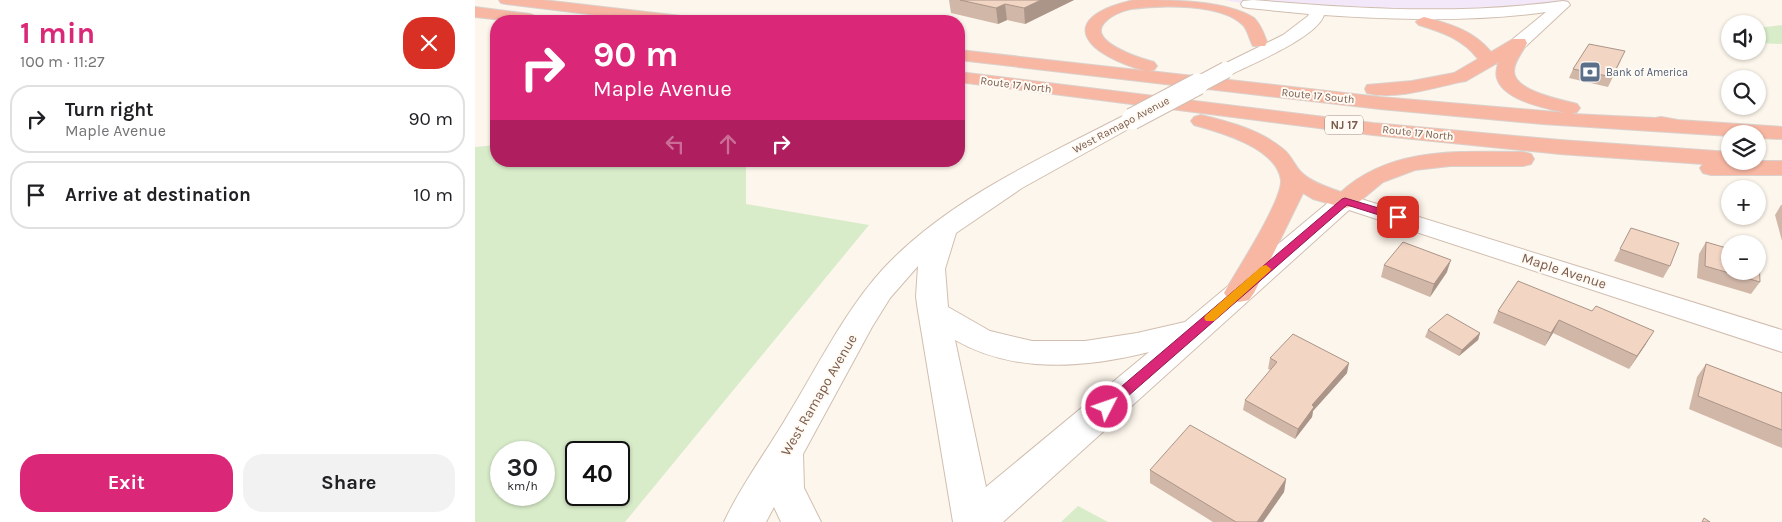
<!DOCTYPE html>
<meta charset="utf-8">
<style>
body{margin:0;font-family:Karla,sans-serif;background:#f2f2f2;color:#202124;height:100vh;display:flex;flex-direction:column;font-size:19px;white-space:nowrap}
*{box-sizing:border-box;margin:0}
p{font-size:16px;color:#757577}
.icon{flex:none;width:28px;height:28px;fill:none;stroke:currentColor;stroke-width:2;stroke-linecap:round;stroke-linejoin:round}
.map{position:relative;flex:1;overflow:hidden}
.sheet{display:flex;flex-direction:column;background:#fff;width:475px}
.sheet>*{flex:none}
.hud{position:absolute;left:15px;top:15px;width:475px;height:152px;border-radius:20px;box-shadow:0 1px 4px #0004;background:#db2777;color:#fff;overflow:hidden}
.fabs{position:absolute;left:1246px;top:15px;display:grid;gap:10px}
.fabs a{display:grid;place-items:center;width:45px;height:45px;border-radius:50%;background:#fff;box-shadow:0 1px 4px #0004;font-size:25px}
.speed{position:absolute;left:15px;top:441px;display:flex;gap:10px;font-size:25px;font-weight:700;text-align:center}
.speed>*{display:grid;place-content:center;width:65px;height:65px;border-radius:50%;background:#fff;box-shadow:0 1px 4px #0004;line-height:1}
.speed small{font-size:12px;font-weight:400}
.speed .limit{border:2px solid #111;border-radius:8px;background:#fff;color:#111}
.pin{position:absolute;display:grid;place-items:center;width:42px;height:42px;color:#fff;margin:-21px;border-radius:10px;box-shadow:0 2px 8px #0006}
.me{position:absolute;width:55px;margin:-28px;rotate:49deg;stroke-linejoin:round;filter:drop-shadow(0 0 4px #0008)}
.turn{display:flex;align-items:center;gap:18px;height:105px;padding:0 20px;font-size:22px}
.turn .icon{width:65px;height:65px;stroke-width:2.5}
.turn b{display:block;font-size:35px;line-height:42px}
.lanes{display:flex;align-items:center;height:48px;padding:0 20px;background:#0003;justify-content:center;gap:25px;direction:ltr}
.lanes .off{opacity:.35}
.round{display:grid;place-items:center;flex:none;width:52px;height:52px;border-radius:20px;background:#f2f2f2}
.headline{display:flex;align-items:center;justify-content:space-between;height:85px;padding:0 20px}
h1{font-size:30px;font-weight:700;line-height:38px;color:#db2777}
.button{display:flex;gap:10px;margin-top:auto;padding:10px 20px}
.button a{flex:1;height:58px;border-radius:20px;background:#db2777;color:#fff;font-size:20px;font-weight:700;line-height:58px;text-align:center}
.button a+a{background:#f2f2f2;color:#202124}
ul{padding:0;list-style:none}
li{display:flex;align-items:center;gap:15px;height:68px;margin:0 10px 8px;padding:0 10px;border:2px solid #e0e0e0;border-radius:20px}
li div{flex:1}
li b{display:block;font-size:19px}
li em{font-style:normal}
main{display:flex;flex:1;min-height:0}
.map>svg:first-child{display:block}
</style>
<main>
<section class="sheet">
<div class="headline"><div><h1>1 min</h1><p>100 m · 11:27</p></div><a class="round" style="background:#d93025;color:#fff"><svg class="icon" aria-label="close" viewBox="0 0 24 24"><path d="M6 6l12 12M18 6L6 18"/></svg></a></div>
<ul>
<li><svg class="icon" aria-label="right" viewBox="0 0 24 24"><path d="M7 20v-9h11M14 6l5 5-5 5"/></svg><div><b>Turn right</b><p>Maple Avenue</p></div><em>90 m</em></li>
<li><svg class="icon" aria-label="arrive" viewBox="0 0 24 24"><path d="M6 21V4h12l-3 4 3 4H6"/></svg><div><b>Arrive at destination</b></div><em>10 m</em></li>
</ul>
<div class="button"><a>Exit</a><a>Share</a></div>
</section>
<div class="map">
<svg width="1307" height="522" viewBox="0 0 1307 522">
<rect width="100%" height="100%" fill="#fdf6ec"/>
<!-- education -->
<polygon fill="#f3e8fa" points="749,0 1094,0 1088,5 1023,13 773,4"/>
<!-- green -->
<g fill="#d8ecc9" fill-rule="evenodd">
<polygon points="1307,25 1307,44 1283,43 1283,28"/>
<path d="M 21,145 L 21,161 L 271,161 L 271,204 L 394,225 L 150,522 L 0,522 L 0,147 ZM 26,452 L 69,452 L 69,495 L 26,495 ZM 101,452 L 144,452 L 144,495 L 101,495 Z"/>
<polygon points="603,506 633,522 586,522"/>
</g>
<g fill="none" stroke-linecap="round" stroke-linejoin="round">
<!-- minor casing -->
<g stroke="#d1beb0" stroke-width="2">
<g id="minor">
<path d="M 778,0 C 883,9 983,15 1088,1 L 1093,2 L 1095,5 L 1050,47 L 1038,47 L 1036,43 L 1038,39 L 1071,12 C 997,22 923,20 849,15 C 842,37 779,63 757,74 L 751,75 L 745,74 L 742,70 L 745,66 L 808,35 L 833,16 L 834,14 L 773,8 L 768,7 L 766,4 L 768,1 Z"/>
<path d="M 657,113 L 664,115 L 667,119 L 664,123 L 547,188 L 481,233 L 470,269 L 473,307 L 515,331 L 557,341 L 610,341 L 662,333 L 710,322 L 861,196 L 870,194 L 1307,330 L 1307,352 L 874,210 L 528,522 L 478,522 L 443,311 L 441,297 L 443,266 L 415,298 L 397,327 L 328,454 L 329,488 L 346,522 L 306,522 L 299,507 L 291,522 L 249,522 C 266,485 292,451 313,415 C 343,366 369,312 408,269 C 473,199 567,158 650,115 ZM 480,340 C 539,374 610,368 674,352 L 511,487 Z"/>
</g>
</g>
<!-- highway casing -->
<g stroke="#dad1cd" stroke-width="2">
<g id="highway">
<polygon points="24,0 68,0 206,16 211,18 214,21 170,21 31,4 26,3"/>
<path d="M 659,0 C 694,0 751,0 779,18 C 786,25 789,34 792,42 L 790,46 L 778,46 C 774,39 773,30 768,25 C 746,3 685,5 656,9 C 646,11 635,16 629,23 C 612,42 667,59 679,62 L 682,66 L 679,70 L 674,71 L 905,97 L 1092,113 C 1069,108 1008,97 1024,62 L 991,81 L 985,82 C 958,88 920,100 892,93 L 890,89 L 892,85 L 937,81 L 979,73 L 1003,59 C 988,39 967,32 944,25 L 941,22 L 944,19 L 949,17 C 975,24 999,31 1016,52 L 1038,39 L 1050,39 L 1052,43 C 1048,52 1039,61 1039,71 C 1038,91 1087,100 1102,104 L 1105,108 L 1102,112 L 1097,114 L 1180,118 L 1186,117 L 1203,120 L 1307,127 L 1307,139 L 1282,138 L 1282,134 L 1255,134 L 1255,136 L 1068,124 L 905,109 L 484,60 L 484,50 L 671,71 C 613,56 576,19 659,0 Z"/>
<polygon points="0,7 55,14 60,16 63,19 61,21 37,21 0,17"/>
<polygon points="484,72 898,123 1085,140 1255,152 1255,161 1307,161 1307,175 1236,175 1228,173 1225,168 1228,164 1085,154 898,135 484,82"/>
<path d="M 726,115 C 755,122 785,130 808,149 C 817,156 820,167 827,173 C 836,182 854,188 866,192 C 917,146 984,152 1048,152 L 1056,154 L 1059,159 L 1056,164 L 1048,166 L 975,166 L 940,170 L 908,182 L 879,206 L 870,208 L 838,199 L 828,193 L 779,293 L 774,300 L 764,302 L 754,300 L 749,293 C 761,272 808,200 806,180 C 802,148 745,132 719,125 L 716,121 L 719,117 Z"/>
</g>
</g>
<!-- minor -->
<use href="#minor" fill="#fff" fill-rule="evenodd"/>
<!-- highway -->
<use href="#highway" fill="#f7b7a3" fill-rule="evenodd"/>
<!-- minor-bridge-far1 casing -->
<g stroke="#d1beb0" stroke-width="18" stroke-linecap="butt">
<polyline id="minor-bridge-far1" points="721,86 751,70"/>
</g>
<!-- minor-bridge casing -->
<g stroke="#d1beb0" stroke-width="23" stroke-linecap="butt">
<polyline id="minor-bridge" points="657,119 723,84"/>
</g>
<!-- minor-bridge-far1 -->
<use href="#minor-bridge-far1" stroke="#fff" stroke-width="16"/>
<!-- minor-bridge -->
<use href="#minor-bridge" stroke="#fff" stroke-width="21"/>
</g>
<!-- wall -->
<g fill="#d1b7a8">
<polygon points="474,0 599,0 550,24 532,20 523,24 476,13"/>
<polygon points="1146,60 1133,87 1094,78 1098,69"/>
<polygon points="1306,205 1307,205 1307,241 1300,215"/>
<polygon points="1156,228 1195,266 1188,278 1139,261"/>
<polygon points="1231,242 1285,282 1276,294 1222,278 1224,254"/>
<polygon points="909,265 972,272 955,297 906,277"/>
<polygon points="1043,281 1171,344 1154,369 1078,333 1070,346 1018,323 1023,311"/>
<polygon points="953,330 1005,333 1003,340 984,356 950,337"/>
<polygon points="795,358 872,373 838,411 837,417 820,439 768,410 770,400 796,370 793,369"/>
<polygon points="1231,364 1307,393 1307,448 1214,409 1222,377"/>
<polygon points="675,470 811,479 809,492 788,522 738,522 675,483"/>
</g>
<!-- shaded-wall -->
<g fill="#aa9588">
<polygon points="566,0 599,0 550,24 549,8"/>
<polygon points="530,4 532,20 523,24 521,8"/>
<polygon points="976,260 972,272 955,297 959,284"/>
<polygon points="1084,320 1078,333 1070,346 1076,333"/>
<polygon points="1179,331 1171,344 1154,369 1162,356"/>
<polygon points="1005,333 1003,340 984,356 987,350"/>
<polygon points="874,363 872,373 838,411 837,417 820,439 823,429 837,405"/>
<polygon points="811,479 809,492 788,522 782,522"/>
</g>
<!-- building -->
<g fill="#f3d5c3" stroke="#aa9588">
<polygon points="485,0 566,0 549,8 530,4 521,8"/>
<polygon points="1114,44 1150,51 1137,77 1098,69"/>
<polygon points="1156,228 1204,243 1195,266 1145,249"/>
<polygon points="928,242 976,260 959,284 909,265"/>
<polygon points="1231,242 1255,249 1255,271 1282,271 1282,256 1284,257 1285,282 1230,266"/>
<polygon points="1043,281 1117,311 1121,306 1179,331 1162,356 1084,320 1076,333 1023,311"/>
<polygon points="972,314 1005,333 987,350 953,330"/>
<polygon points="818,334 874,363 837,405 839,407 823,429 770,400 802,362 795,358"/>
<polygon points="1231,364 1307,393 1307,430 1223,396"/>
<polygon points="715,425 811,479 782,522 761,522 675,470"/>
<polygon points="1229,518 1235,522 1227,522"/>
</g>
<!-- route -->
<polygon fill="#db2777" stroke="#8e194d" points="870,198 927,215 928,217 923,221 872,205 637,410 632,412 627,410 625,407 627,403 867,199"/>
<!-- slow -->
<polygon fill="#f59e0b" points="791,265 796,269 795,271 739,321 731,321 729,318 731,315 787,266"/>
<!-- icons -->
<defs>
<g id="bank-square" transform="scale(1.125)"><rect x="-9" y="-9" width="18" height="18" rx="4" fill="#5c6f8a" stroke="#fffaf3"/><path d="M-6-4H6V4H-6ZM0-2.3a2.3 2.3 0 1 0 0 4.6a2.3 2.3 0 1 0 0-4.6Z" fill="#fff"/></g>
</defs>
<g fill-rule="evenodd">
<use href="#bank-square" x="1115" y="72"/>
</g>
<g text-anchor="middle" dominant-baseline="central" stroke-width="4" stroke-linejoin="round" paint-order="stroke">
<!-- far-service labels -->
<g font-size="11" fill="#4e5e75" stroke="#fffaf3" text-anchor="start">
<text x="1131" y="72">Bank of America</text>
</g>
<!-- far-street labels -->
<g font-size="11" fill="#7a5c4d" stroke="#fffaf3">
<text transform="translate(541 85) rotate(7)">Route 17 North</text>
<text transform="translate(843 96) rotate(6)">Route 17 South</text>
<text transform="translate(646 125) rotate(-28)">West Ramapo Avenue</text>
<text transform="translate(943 133) rotate(6)">Route 17 North</text>
</g>
<!-- shield labels -->
<rect fill="#fffaf3" stroke="#a28b7f" stroke-width="1" x="850" y="115.5" width="38" height="19" rx="4"/>
<g font-size="12" font-weight="bold" fill="#7a5c4d">
<text x="869" y="125">NJ 17</text>
</g>
<!-- street labels -->
<g font-size="14" fill="#7a5c4d" stroke="#fffaf3">
<text transform="translate(1089 271) rotate(18)">Maple Avenue</text>
<text transform="translate(344 395) rotate(-60)">West Ramapo Avenue</text>
</g>
</g>
</svg>
<div class="fabs">
<a><svg class="icon" aria-label="sound" viewBox="0 0 24 24"><path d="M4 9h4l5-4v14l-5-4H4zM17 9q2 3 0 6"/></svg></a>
<a><svg class="icon" aria-label="search" viewBox="0 0 24 24"><circle cx="10" cy="10" r="6"/><path d="M15 15l6 6"/></svg></a>
<a><svg class="icon" aria-label="layers" viewBox="0 0 24 24"><path d="M12 4l9 5-9 5-9-5zM3 14l9 5 9-5"/></svg></a>
<a>+</a>
<a>−</a>
</div>
<div class="speed"><div>30<small>km/h</small></div><div class="limit">40</div></div>
<div class="pin" style="left:923px;top:217px;background:#d93025"><svg class="icon" aria-label="arrive" viewBox="0 0 24 24"><path d="M6 21V4h12l-3 4 3 4H6"/></svg></div>
<svg class="me" style="left:632px;top:407px" viewBox="-20 -20 40 40"><circle r="17" fill="#db2777" stroke="#fff" stroke-width="3"/><path d="M0-11L8 9 0 5-8 9z" fill="#fff"/></svg>
<div class="hud">
<div class="turn"><svg class="icon" aria-label="right" viewBox="0 0 24 24"><path d="M7 20v-9h11M14 6l5 5-5 5"/></svg><div><b>90 m</b>Maple Avenue</div></div>
<div class="lanes"><svg class="icon off" aria-label="left" viewBox="0 0 24 24"><path d="M17 20v-9H6M10 6l-5 5 5 5"/></svg><svg class="icon off" aria-label="ahead" viewBox="0 0 24 24"><path d="M12 20V5M6 11l6-6 6 6"/></svg><svg class="icon" aria-label="right" viewBox="0 0 24 24"><path d="M7 20v-9h11M14 6l5 5-5 5"/></svg></div>
</div>
</div>
</main>
